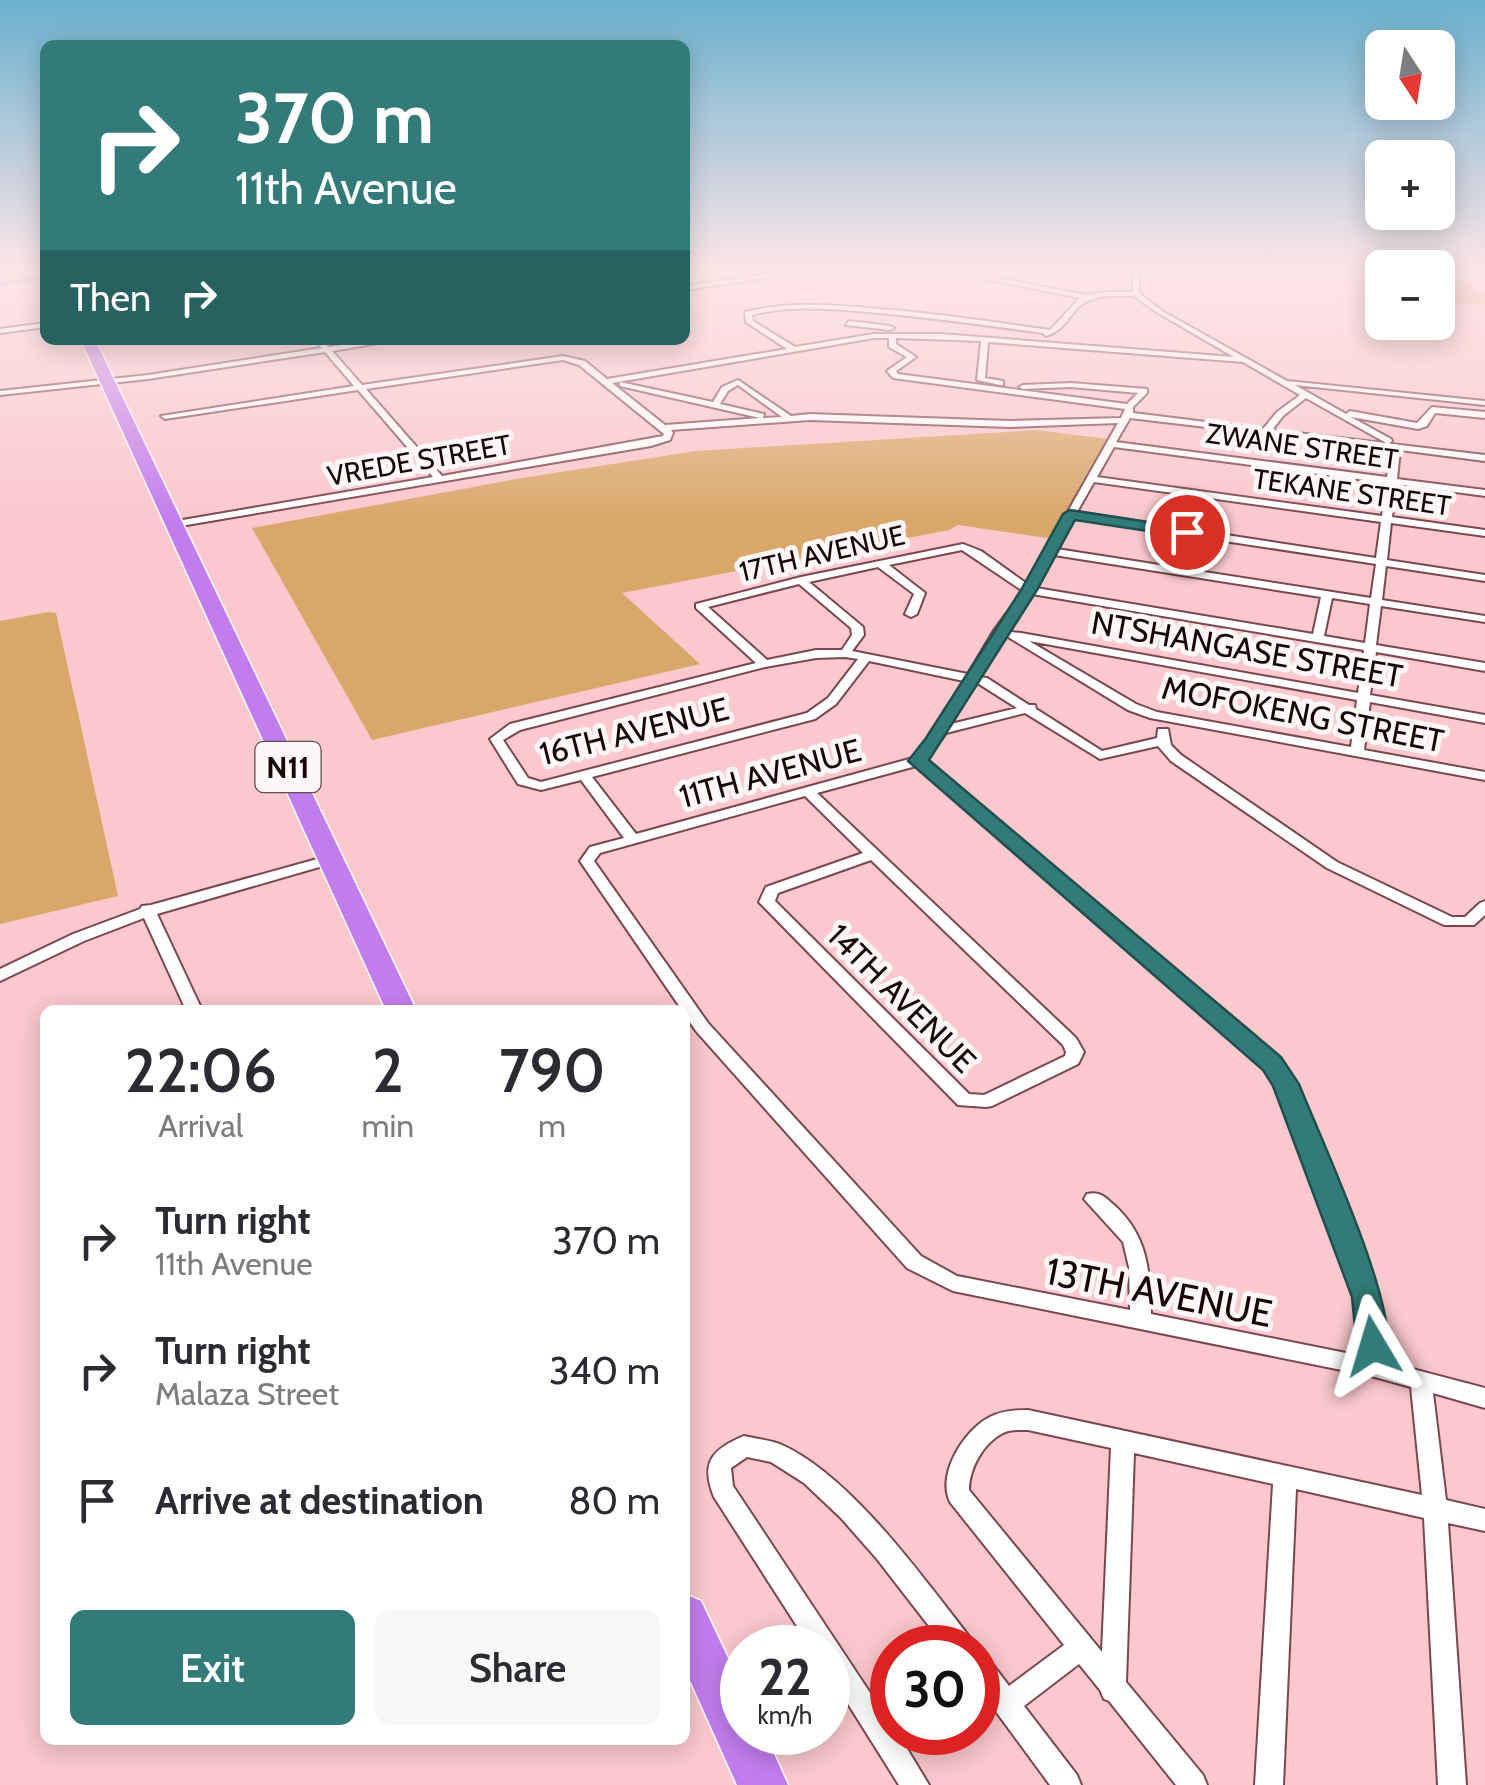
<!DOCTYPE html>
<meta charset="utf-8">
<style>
body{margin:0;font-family:Cabin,sans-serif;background:#f7f7f7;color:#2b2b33;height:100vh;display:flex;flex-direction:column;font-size:38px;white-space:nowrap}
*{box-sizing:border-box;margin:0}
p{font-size:32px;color:#7c7c81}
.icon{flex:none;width:55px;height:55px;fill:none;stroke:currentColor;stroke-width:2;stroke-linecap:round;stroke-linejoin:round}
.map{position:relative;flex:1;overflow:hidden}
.details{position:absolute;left:40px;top:1005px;width:650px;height:740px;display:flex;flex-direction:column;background:#fff;border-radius:15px;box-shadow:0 5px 25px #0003}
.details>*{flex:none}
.hud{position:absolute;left:40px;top:40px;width:650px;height:305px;border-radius:15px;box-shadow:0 5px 25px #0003;background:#327b78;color:#fff;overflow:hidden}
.needle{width:65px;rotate:168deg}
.buttons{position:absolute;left:1365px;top:30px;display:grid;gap:20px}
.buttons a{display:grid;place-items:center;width:90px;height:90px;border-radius:15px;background:#fff;box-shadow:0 5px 25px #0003;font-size:50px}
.speed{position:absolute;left:720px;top:1625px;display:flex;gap:20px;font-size:50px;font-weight:700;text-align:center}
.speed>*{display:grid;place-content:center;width:130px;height:130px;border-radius:50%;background:#fff;box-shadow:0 5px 25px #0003;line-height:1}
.speed small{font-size:25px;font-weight:400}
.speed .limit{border:15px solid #d22;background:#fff;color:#111}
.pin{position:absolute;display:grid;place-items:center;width:85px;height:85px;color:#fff;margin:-42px;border:5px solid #fff;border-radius:50%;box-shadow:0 2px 10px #0007}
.me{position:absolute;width:110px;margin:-55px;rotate:353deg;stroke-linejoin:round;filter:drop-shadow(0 0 8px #0008)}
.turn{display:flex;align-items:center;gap:35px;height:210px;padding:0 30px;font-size:45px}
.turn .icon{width:130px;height:130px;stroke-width:2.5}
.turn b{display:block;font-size:70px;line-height:85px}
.then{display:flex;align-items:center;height:95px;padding:0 30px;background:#0003;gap:20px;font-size:38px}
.eta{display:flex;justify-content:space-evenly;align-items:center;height:170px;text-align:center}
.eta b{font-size:60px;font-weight:600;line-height:70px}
.primary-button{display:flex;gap:20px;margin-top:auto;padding:20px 30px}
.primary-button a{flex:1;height:115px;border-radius:15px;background:#327b78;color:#fff;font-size:40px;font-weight:600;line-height:115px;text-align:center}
.primary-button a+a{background:#f7f7f7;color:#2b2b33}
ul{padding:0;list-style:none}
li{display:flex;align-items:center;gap:30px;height:130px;padding:0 30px}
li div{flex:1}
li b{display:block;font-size:38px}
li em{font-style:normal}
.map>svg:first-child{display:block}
</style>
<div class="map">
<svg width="1485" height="1785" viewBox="0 0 1485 1785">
<rect width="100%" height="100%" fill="#fac8cd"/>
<!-- green -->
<g fill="#d9a769">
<polygon points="1438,275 1448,275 1485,294 1485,304 1438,305"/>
<polygon points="1037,430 1115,440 1061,540 958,525 949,530 622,593 700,664 372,740 252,528 522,478 696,451"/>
<polygon points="49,612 56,613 118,896 0,924 0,621"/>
</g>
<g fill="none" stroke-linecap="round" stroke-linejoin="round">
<!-- street casing -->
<g stroke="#7b474e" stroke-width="4">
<g id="street">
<polygon points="791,271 810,271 685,290 685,286"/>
<path d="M 1133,271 L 1139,271 L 1139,293 L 1162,311 L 1287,381 L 1485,401 L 1485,405 L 1295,385 L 1346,414 L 1350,411 L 1417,423 L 1432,407 L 1485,412 L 1485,418 L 1435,413 L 1427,426 L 1418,429 L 1351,417 L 1391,439 L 1392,441 L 1388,444 L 1306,398 L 1283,416 L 1272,430 L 1485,455 L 1485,461 L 1400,450 L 1397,479 L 1485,490 L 1485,496 L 1396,484 L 1392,517 L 1485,530 L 1485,536 L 1391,523 L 1387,560 L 1485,575 L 1485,581 L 1386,566 L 1382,600 L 1485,616 L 1485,622 L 1381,606 L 1376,645 L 1485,663 L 1485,671 L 1376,652 L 1370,695 L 1485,715 L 1485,723 L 1370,702 L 1364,750 L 1485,772 L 1485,780 L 1150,718 L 1128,710 L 1005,635 L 1011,632 L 1021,633 L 1358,693 L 1364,650 L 1032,594 L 1005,632 L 979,677 L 987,678 L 1029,705 L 1035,705 L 1036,709 L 1102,751 L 1157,738 L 1158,729 L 1168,729 L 1171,745 L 1181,755 L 1337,862 L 1452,917 L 1465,917 L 1480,903 L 1485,901 L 1485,915 L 1474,925 L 1444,925 L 1327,868 L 1171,761 L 1158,746 L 1100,759 L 1025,713 L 946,733 L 925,761 L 1255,1036 L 1295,1084 L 1377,1297 L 1384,1335 L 1382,1361 L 1485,1388 L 1485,1408 L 1433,1393 L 1446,1500 L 1485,1509 L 1485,1531 L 1448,1523 L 1466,1785 L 1438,1785 L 1424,1518 L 1296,1489 L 1283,1785 L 1255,1785 L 1273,1484 L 1134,1453 L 1126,1682 L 1203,1775 L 1207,1785 L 1176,1785 L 1109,1701 L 1104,1699 L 1100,1690 L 1079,1664 L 1024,1706 L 1077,1775 L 1081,1785 L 1050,1785 L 978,1687 L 978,1653 L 987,1657 L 1009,1686 L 1064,1645 L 950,1502 C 937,1474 963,1432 988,1418 C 1000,1411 1014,1410 1028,1410 L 1422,1495 L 1411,1387 L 1371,1376 L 953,1291 L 907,1268 L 696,1031 L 685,1015 L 685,1010 L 682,1010 L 580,861 L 590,847 L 624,838 L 581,780 L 541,790 L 518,784 L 490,739 L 510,724 L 756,663 L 696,608 L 696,604 L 801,577 L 963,544 L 981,551 L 1027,584 L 1118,423 L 1010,427 L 810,420 L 671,430 L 673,433 L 670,440 L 651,446 L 175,527 L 171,526 L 171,522 L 433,477 L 358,390 L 165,419 L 161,416 L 354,386 L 325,352 L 148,379 L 0,395 L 0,391 L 148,375 L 322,348 L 317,343 L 321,341 L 329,347 L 377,340 L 397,340 L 332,351 L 362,385 L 563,356 L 585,361 L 607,379 L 787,349 L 746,322 L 745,312 C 789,301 834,305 878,309 C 936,313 993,322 1050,330 L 1080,298 L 961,274 L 964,272 L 1087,295 L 1107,292 L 1133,292 ZM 1107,296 L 1134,296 L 1158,313 L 1234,357 L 941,334 L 874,334 L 795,347 L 753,321 L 752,315 C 789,305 829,309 867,312 C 926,317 984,325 1043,333 L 1046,336 C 1075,327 1067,300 1107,296 ZM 874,338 L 889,338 L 889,347 L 907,357 L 887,371 L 893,378 L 1125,409 L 1121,418 L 1010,421 L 810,414 L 791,416 L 738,380 L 722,387 L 713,402 L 620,382 L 620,386 L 760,418 L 665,425 L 612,383 ZM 896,338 L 981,341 L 977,380 L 1000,385 L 1003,385 L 1003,381 L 985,378 L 988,342 L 1243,362 L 1300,395 L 1277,412 L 1263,429 L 1133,413 L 1133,407 L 1147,393 L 1147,389 L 1071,383 L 1023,385 L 1019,387 L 1023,389 L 1071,387 L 1138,393 L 1127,404 L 898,374 L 896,371 L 916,357 L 896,344 ZM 563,360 L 579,365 L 664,434 L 663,436 L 442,476 L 366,389 ZM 738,385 L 782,417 L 763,418 L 764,414 L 720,404 L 728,391 ZM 1130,418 L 1391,449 L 1387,477 L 1116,442 ZM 1114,447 L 1387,483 L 1382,516 L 1097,477 ZM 1094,482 L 1381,522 L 1376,558 L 1077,512 ZM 1074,518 L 1376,564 L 1371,598 L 1057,549 ZM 962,550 L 1023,591 L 993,632 L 968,674 L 852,651 L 864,635 L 863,627 L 809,582 L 878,567 L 914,594 L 905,614 L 911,617 L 917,614 L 925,593 L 889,565 ZM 1054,555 L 1321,597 L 1313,634 L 1036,588 ZM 799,584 L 851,628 L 852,635 L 842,650 L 816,650 L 767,660 L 708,607 ZM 1332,598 L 1370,604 L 1365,643 L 1324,636 ZM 1029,641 L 1357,700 L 1351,747 L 1157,712 L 1136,704 ZM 845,657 L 858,659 L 828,698 L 807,713 L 541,782 L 528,778 L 503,740 L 520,730 L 765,667 L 816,658 ZM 869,661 L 964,681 L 929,740 L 913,758 L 636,834 L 592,777 L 815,719 L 836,704 ZM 975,683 L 979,684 L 1017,708 L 951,724 ZM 916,766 L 1243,1044 L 1278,1086 L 1357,1297 L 1362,1335 L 1361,1356 L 1151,1314 C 1150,1271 1148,1236 1114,1205 C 1105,1197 1100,1191 1087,1194 L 1084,1199 L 1123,1242 L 1129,1267 L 1130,1310 L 957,1276 L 921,1256 L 708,1023 L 594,861 L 600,853 L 805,796 L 863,853 L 766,887 L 759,902 L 958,1105 L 986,1107 L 992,1106 L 1078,1064 L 1084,1052 L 1076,1038 L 817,793 ZM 871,860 L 1063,1045 L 1066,1052 L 1065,1056 L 984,1095 L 969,1094 L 775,901 L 778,893 ZM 1028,1430 L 1111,1448 L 1102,1652 L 969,1490 C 969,1469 983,1443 1003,1433 C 1010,1429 1020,1430 1028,1430 Z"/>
<polygon points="849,321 890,326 894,328 890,330 846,325"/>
<polygon points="45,323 45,327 0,333 0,329"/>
<polygon points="328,856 335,860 333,863 157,914 202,1010 186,1010 144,918 84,941 0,981 0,969 73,934 140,909 142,906 151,905"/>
<path d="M 744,1436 C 756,1439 771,1440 782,1445 C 851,1476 924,1579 971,1639 L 974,1648 L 946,1648 L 877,1559 L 841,1518 L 804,1483 L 771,1462 L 747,1457 L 731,1468 L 733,1486 L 892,1726 L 892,1732 L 897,1732 L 929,1785 L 899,1785 L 828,1672 L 828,1648 L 811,1648 L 714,1497 C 700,1463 712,1449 744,1436 Z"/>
</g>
</g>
<!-- highway casing -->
<g stroke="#fff" stroke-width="3">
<g id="highway">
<polygon points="45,274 45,282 0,287 0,279"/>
<polygon points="81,340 95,340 416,1010 386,1010"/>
<polygon points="685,1594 701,1601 742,1688 742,1732 764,1732 788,1785 737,1785 685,1669"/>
</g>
</g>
<!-- street -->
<use href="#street" fill="#fff" fill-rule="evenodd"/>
<!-- highway -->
<use href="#highway" fill="#c27ded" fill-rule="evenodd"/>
</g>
<!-- sky -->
<linearGradient id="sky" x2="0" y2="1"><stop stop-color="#6ab0ce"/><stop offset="0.52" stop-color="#fde6e8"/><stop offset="1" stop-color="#fde6e8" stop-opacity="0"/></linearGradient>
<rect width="1485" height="521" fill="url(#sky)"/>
<!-- route -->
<path fill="#327b78" stroke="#20504e" stroke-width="2.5" d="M 1070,510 L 1187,528 L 1194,532 L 1187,537 L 1075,520 L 1037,590 L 929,760 L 1281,1057 L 1299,1084 C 1318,1133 1404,1316 1385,1356 L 1373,1360 L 1362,1356 L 1357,1346 L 1352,1297 L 1273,1086 L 1263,1070 L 908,761 L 926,738 L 1021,590 L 1063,514 Z"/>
<g text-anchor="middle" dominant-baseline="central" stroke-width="10" stroke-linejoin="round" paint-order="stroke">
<!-- far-street labels -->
<g font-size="28" fill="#180508" stroke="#fcf6f6">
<text transform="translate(1302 446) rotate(8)">ZWANE STREET</text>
<text transform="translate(419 460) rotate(-10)">VREDE STREET</text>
<text transform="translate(1352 492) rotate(8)">TEKANE STREET</text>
<text transform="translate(822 553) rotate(-13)">17TH AVENUE</text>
</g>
<!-- shield labels -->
<rect fill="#fcf6f6" stroke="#5c4d4f" stroke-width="2.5" x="255.5" y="742" width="65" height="50" rx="8"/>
<g font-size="30" font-weight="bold" fill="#180508">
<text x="288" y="767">N11</text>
</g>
<!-- street labels -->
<g font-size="32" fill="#180508" stroke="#fcf6f6">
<text transform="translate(1247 649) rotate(10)">NTSHANGASE STREET</text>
<text transform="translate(1303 714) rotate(11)">MOFOKENG STREET</text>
<text transform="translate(634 731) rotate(-14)">16TH AVENUE</text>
<text transform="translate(770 773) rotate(-15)">11TH AVENUE</text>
<text transform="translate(902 998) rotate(45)">14TH AVENUE</text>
</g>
<!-- near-street labels -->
<g font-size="38" fill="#180508" stroke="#fcf6f6">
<text transform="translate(1159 1292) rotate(11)">13TH AVENUE</text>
</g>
</g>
</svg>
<div class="buttons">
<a><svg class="needle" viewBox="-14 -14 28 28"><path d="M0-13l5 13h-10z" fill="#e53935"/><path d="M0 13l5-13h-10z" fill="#7c7c81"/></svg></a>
<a>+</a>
<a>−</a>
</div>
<div class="speed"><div>22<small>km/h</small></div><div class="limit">30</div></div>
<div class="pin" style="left:1187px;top:532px;background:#d93025"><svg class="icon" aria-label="arrive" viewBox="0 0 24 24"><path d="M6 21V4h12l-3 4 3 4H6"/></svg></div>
<svg class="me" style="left:1373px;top:1346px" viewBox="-20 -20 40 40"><path d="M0-17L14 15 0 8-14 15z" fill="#327b78" stroke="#fff" stroke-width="4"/></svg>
<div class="hud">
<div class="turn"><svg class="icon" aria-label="right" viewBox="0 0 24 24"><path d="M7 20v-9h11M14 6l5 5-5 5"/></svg><div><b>370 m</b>11th Avenue</div></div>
<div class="then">Then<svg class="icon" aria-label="right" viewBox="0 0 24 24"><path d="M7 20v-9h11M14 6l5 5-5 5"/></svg></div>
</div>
<section class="details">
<div class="eta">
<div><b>22:06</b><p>Arrival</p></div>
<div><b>2</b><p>min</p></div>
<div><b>790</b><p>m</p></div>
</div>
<ul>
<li><svg class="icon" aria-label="right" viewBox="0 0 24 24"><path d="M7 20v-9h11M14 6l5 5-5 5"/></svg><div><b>Turn right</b><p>11th Avenue</p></div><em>370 m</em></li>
<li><svg class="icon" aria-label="right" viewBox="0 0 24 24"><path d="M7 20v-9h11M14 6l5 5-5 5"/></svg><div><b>Turn right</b><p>Malaza Street</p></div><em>340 m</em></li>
<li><svg class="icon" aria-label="arrive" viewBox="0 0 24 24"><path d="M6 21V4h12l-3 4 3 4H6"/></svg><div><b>Arrive at destination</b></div><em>80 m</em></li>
</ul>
<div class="primary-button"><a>Exit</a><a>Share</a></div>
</section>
</div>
